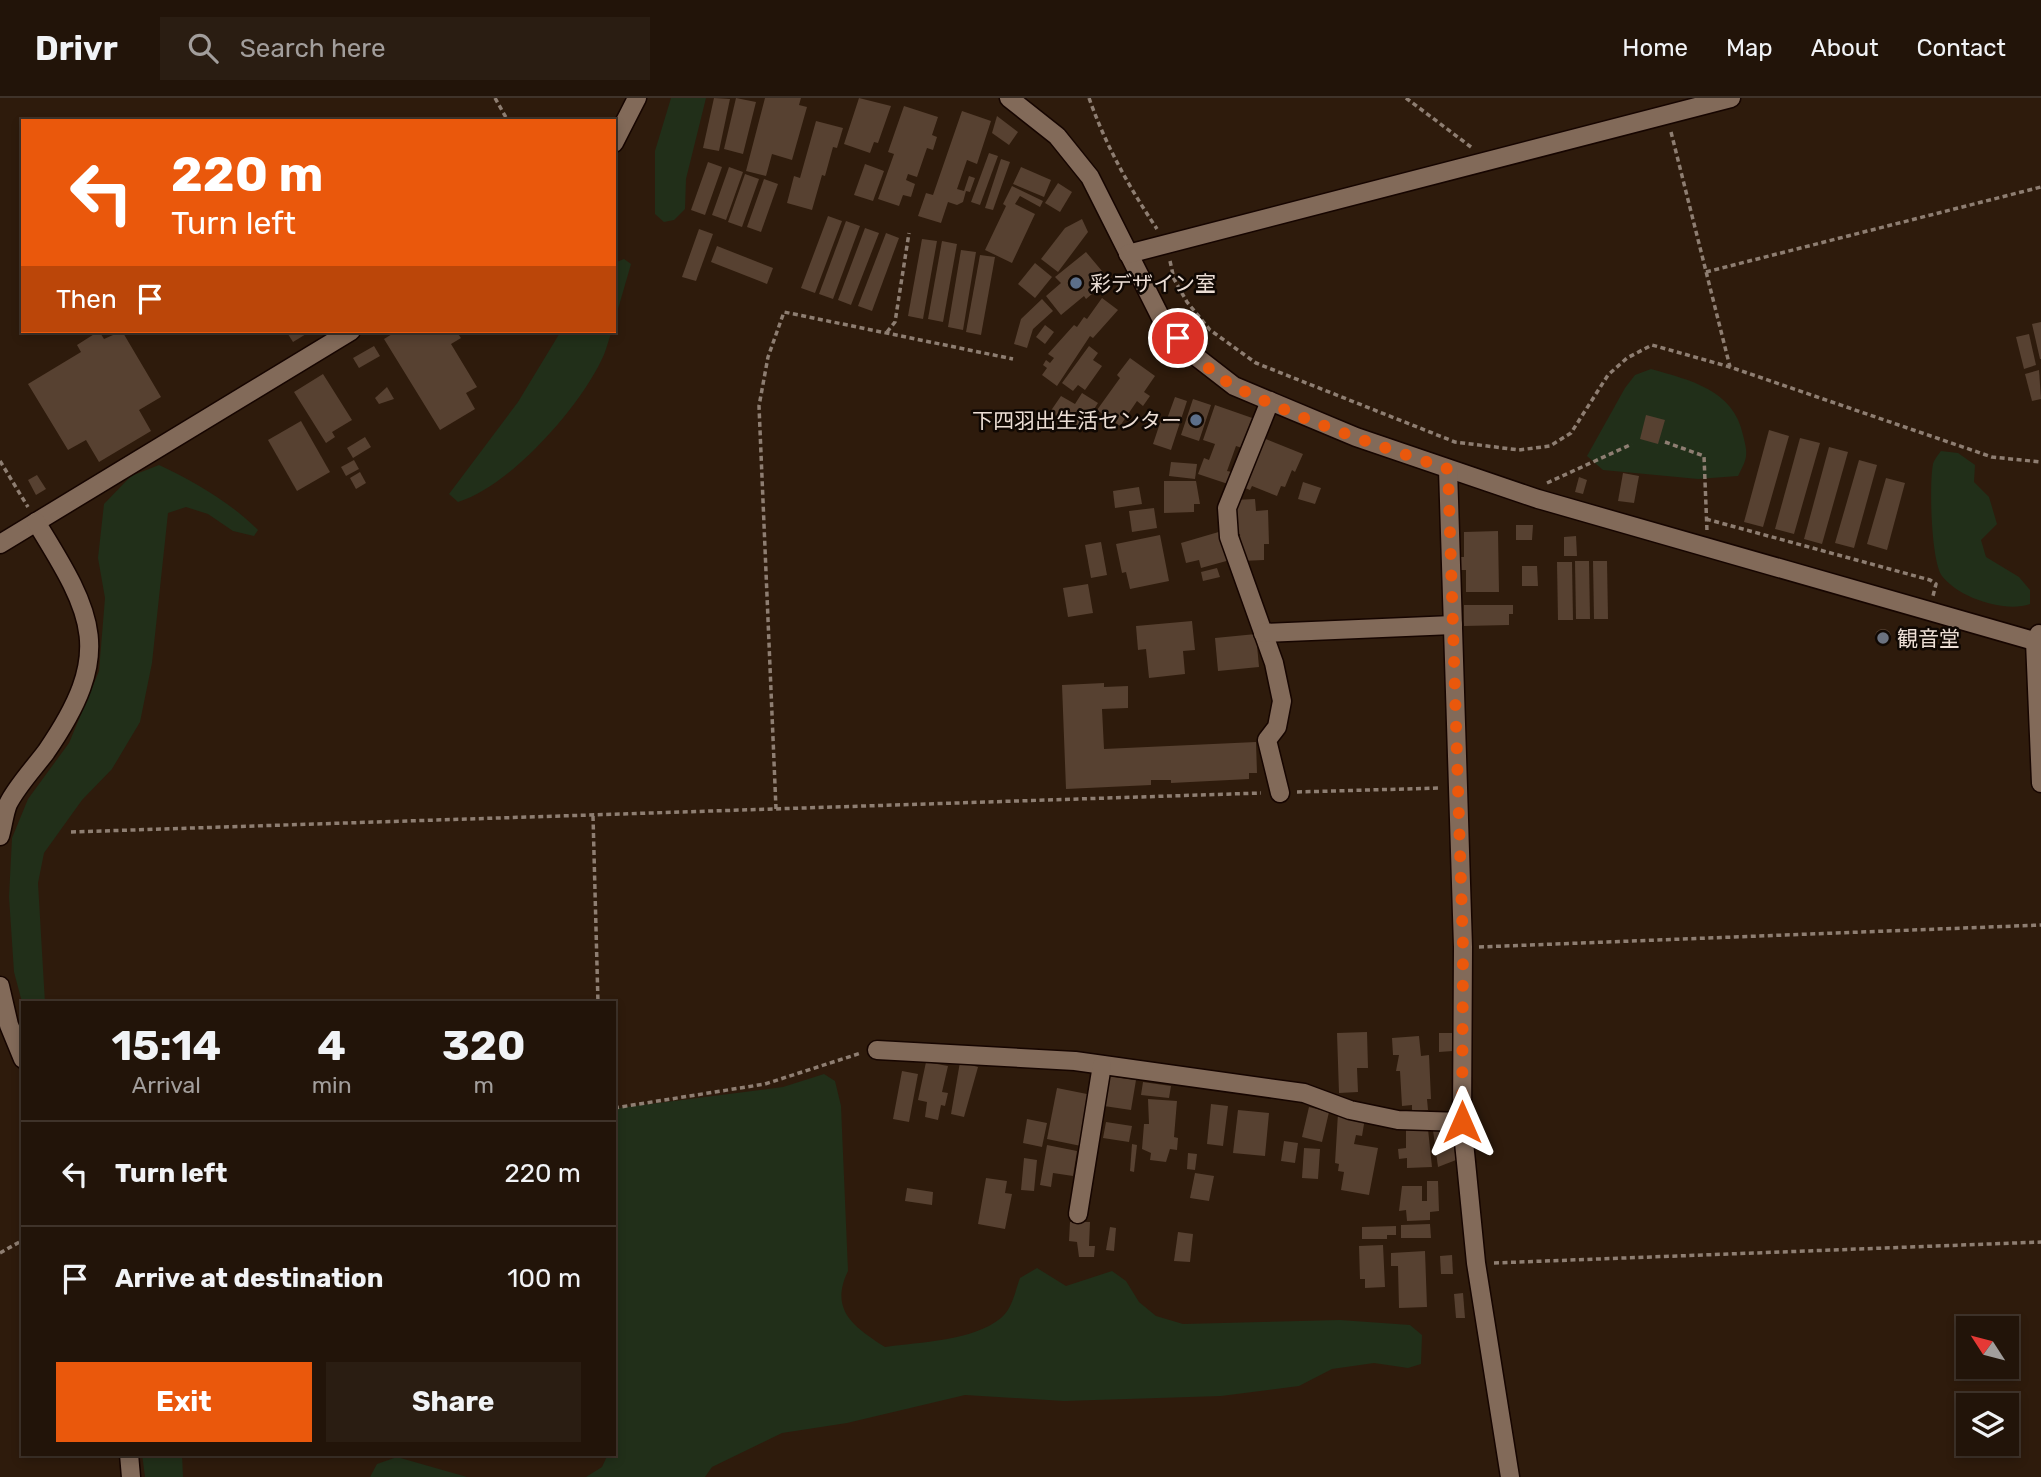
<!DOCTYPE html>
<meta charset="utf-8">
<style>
body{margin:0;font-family:Rubik,"Noto Sans JP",sans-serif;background:#2a1d12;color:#f1f3f6;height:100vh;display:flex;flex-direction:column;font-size:26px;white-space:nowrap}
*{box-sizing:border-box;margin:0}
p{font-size:23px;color:#a29e9c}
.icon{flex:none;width:38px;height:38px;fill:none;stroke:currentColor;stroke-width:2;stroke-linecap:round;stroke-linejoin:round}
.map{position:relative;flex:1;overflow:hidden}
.drawer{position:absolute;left:21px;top:903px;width:595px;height:455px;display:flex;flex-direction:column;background:#221409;border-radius:0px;box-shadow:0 4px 10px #0003,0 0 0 2px #3f332a}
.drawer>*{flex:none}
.top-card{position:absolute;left:21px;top:21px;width:595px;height:214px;border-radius:0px;box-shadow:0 4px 10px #0003,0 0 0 2px #3f332a;background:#ea580c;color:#fff;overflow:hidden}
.needle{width:46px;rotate:306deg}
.buttons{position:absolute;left:1956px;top:1218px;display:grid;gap:14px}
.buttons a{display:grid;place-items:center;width:63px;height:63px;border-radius:0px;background:#221409;box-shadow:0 4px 10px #0003,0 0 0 2px #3f332a;font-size:35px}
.pin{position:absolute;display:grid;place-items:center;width:60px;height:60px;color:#fff;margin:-30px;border:4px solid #fff;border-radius:50%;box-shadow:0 2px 7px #0007}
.me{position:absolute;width:77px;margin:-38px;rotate:0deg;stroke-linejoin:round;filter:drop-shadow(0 0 5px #0008)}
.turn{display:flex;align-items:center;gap:24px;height:147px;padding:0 35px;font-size:32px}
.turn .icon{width:91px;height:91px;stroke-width:2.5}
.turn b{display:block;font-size:49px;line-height:60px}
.then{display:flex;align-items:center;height:66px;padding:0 35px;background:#0003;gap:14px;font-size:26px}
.eta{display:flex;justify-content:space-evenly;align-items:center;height:119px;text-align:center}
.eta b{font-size:42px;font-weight:700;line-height:49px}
.cta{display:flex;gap:14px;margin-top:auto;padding:14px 35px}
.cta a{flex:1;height:80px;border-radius:0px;background:#ea580c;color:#fff;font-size:28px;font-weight:700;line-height:80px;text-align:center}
.cta a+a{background:#2a1d12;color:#f1f3f6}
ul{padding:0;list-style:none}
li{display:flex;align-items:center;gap:21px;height:105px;padding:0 35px;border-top:2px solid #3f332a}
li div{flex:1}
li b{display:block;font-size:26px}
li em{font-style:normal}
header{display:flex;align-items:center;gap:42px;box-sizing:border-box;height:98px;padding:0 35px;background:#221409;border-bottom:2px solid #3f332a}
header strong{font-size:33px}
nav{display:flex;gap:38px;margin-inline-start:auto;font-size:24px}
.search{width:490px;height:63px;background:#2a1d12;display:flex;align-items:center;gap:18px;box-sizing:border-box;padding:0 24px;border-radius:0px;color:#a29e9c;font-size:26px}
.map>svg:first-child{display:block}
</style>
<header>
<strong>Drivr</strong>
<div class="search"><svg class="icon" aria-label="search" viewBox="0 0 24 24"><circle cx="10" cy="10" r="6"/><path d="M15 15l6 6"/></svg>Search here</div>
<nav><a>Home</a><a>Map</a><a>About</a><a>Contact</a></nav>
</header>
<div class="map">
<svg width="2041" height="1379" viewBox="0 0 2041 1379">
<rect width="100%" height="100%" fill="#2e1b0c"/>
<!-- green -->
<g fill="#212f19">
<polygon points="671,0 706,0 686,81 685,111 674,122 664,124 655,116 655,53"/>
<polygon points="624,161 631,166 614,225 614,165"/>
<path d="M 561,233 L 612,233 C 608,243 606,254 601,263 C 578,311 509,389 458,404 L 449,396 L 518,304 Z"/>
<path d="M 1651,271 C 1690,282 1734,292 1743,337 C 1748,357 1748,359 1738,378 L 1698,381 L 1603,372 L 1587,358 L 1625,290 L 1635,277 Z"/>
<path d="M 1941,353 L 1958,355 L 1975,367 L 1974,384 L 1989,399 L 1997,426 L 1981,442 L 1986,459 L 2019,479 L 2030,492 L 2030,506 C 2005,515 1959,500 1942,478 C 1931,463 1929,386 1933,366 C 1934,362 1938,357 1941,353 Z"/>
<path d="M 159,367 C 195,384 230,404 258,432 L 254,438 L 233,433 L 208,416 L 186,409 L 168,415 L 152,565 L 140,624 L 112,671 L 82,702 L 44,755 L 38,785 L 45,905 L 23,905 L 23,908 L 14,874 L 9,799 L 12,740 L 28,701 L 69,645 L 99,573 L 105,500 L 98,460 L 104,406 L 131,378 Z"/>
<path d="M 824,976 L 835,983 L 841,1008 L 848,1173 C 829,1212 854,1229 885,1249 C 920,1244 973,1243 1001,1220 C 1013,1210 1015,1193 1020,1180 L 1037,1170 L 1066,1188 L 1112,1173 L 1126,1183 L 1139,1204 L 1156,1218 L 1183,1226 L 1340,1222 L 1410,1227 L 1422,1237 L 1421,1266 L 1408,1270 L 1374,1265 L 1332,1271 L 1299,1288 L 1221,1298 L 1064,1303 L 965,1297 L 847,1325 L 782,1335 L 712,1369 L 705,1379 L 586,1379 L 602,1369 L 608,1356 L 614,1356 L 614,1015 L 619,1010 L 783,989 Z"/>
<polygon points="142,1356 182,1356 183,1379 145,1379"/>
<polygon points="397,1359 467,1379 370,1379 377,1366"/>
</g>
<!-- building -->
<g fill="#574131">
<polygon points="714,0 730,1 719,53 703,50"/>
<polygon points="736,0 756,4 743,56 724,51"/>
<polygon points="765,0 801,0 799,7 807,9 792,62 772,56 766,78 746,73"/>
<polygon points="859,0 891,8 878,45 874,44 870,55 844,46"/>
<polygon points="904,8 938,19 932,37 937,39 933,52 927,50 917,79 908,76 906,82 915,86 911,99 903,97 899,108 878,101 894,56 888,54"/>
<polygon points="962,13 991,23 977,66 967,62 957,91 964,93 969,78 975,80 970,94 966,93 963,104 957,107 948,104 941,125 918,118 926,95 933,97"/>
<polygon points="997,18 1018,34 1009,47 992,35"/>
<polygon points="816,23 843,30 837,50 833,49 825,78 822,77 812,112 787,105 794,78 800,80"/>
<polygon points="989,55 998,58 980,107 971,104"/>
<polygon points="1001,61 1010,64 993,112 985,110"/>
<polygon points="708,64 722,69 705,117 691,112"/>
<polygon points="865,66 884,73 873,103 854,97"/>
<polygon points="729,69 743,74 726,122 712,117"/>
<polygon points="1021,69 1051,82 1044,99 1013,86"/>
<polygon points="745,76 759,81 742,129 728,124"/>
<polygon points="764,81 778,86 761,134 747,129"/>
<polygon points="1058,85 1072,94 1060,114 1045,105"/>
<polygon points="1012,88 1043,103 1040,109 1020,98 1015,106 1035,116 1012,165 985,152 1006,108 1003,106"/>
<polygon points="828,118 842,123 815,195 801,190"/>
<polygon points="1082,121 1088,134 1058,174 1041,161 1065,130"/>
<polygon points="846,123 860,128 833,201 819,196"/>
<polygon points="865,130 879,135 851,207 838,202"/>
<polygon points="699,131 713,136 696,183 682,179"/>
<polygon points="886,135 899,140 872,213 858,208"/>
<polygon points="922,141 937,143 923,221 908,218"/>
<polygon points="942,143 957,146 943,224 928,221"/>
<polygon points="717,148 773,170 767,186 711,164"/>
<polygon points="961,152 976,154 963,232 948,229"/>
<polygon points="1086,154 1107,179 1096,188 1098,191 1086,201 1084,198 1061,217 1046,198 1061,185 1055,179"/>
<polygon points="980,157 995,159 981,237 966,234"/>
<polygon points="1035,165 1052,179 1035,200 1018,186"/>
<polygon points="1102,200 1118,212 1093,240 1090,238 1057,288 1042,277 1047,270 1043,267 1046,262 1050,265 1054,260 1048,256 1074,227 1077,229 1084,219 1087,221"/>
<polygon points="1042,201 1053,213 1033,231 1027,250 1014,246 1021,221"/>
<polygon points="2041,224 2041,261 2040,261 2032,226"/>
<polygon points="1045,227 1054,234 1045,246 1036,239"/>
<polygon points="99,233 104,241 122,233 161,299 139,312 151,333 99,364 86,342 68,352 28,286 81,254 77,247"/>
<polygon points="286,233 311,233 293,244"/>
<polygon points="397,233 456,233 461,240 451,246 477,289 466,295 475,311 440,332 384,241"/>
<polygon points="2029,236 2036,267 2024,271 2016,239"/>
<polygon points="374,248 380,258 359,270 353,260"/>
<polygon points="1089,248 1098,255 1093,262 1102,268 1085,292 1078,287 1073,293 1062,285"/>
<polygon points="1130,260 1155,278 1144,294 1150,298 1143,308 1137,303 1120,328 1097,312 1120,280 1117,277"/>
<polygon points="2039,272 2041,301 2032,303 2025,276"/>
<polygon points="323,276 352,322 332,334 335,339 326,345 294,294"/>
<polygon points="387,289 394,301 379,306 375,300"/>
<polygon points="1082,295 1098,305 1080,333 1050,314 1061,298 1075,306"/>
<polygon points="1175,299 1187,303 1171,352 1153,346 1162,319 1167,321"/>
<polygon points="1193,301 1211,307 1199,343 1181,337"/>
<polygon points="1215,307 1258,322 1250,344 1244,342 1242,350 1236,348 1227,373 1232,374 1228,386 1198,376 1204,360 1209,362 1215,346 1203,342"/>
<polygon points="1646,317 1665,322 1658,346 1640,341"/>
<polygon points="301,323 330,374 297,393 268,342"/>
<polygon points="1769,332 1789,338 1763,429 1744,424"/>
<polygon points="365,339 371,349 353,360 347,350"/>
<polygon points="1263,340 1303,356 1295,374 1292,372 1285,389 1281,388 1277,398 1252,388 1250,392 1243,389"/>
<polygon points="1800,340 1820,345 1794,436 1775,431"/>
<polygon points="1829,349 1848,354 1822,446 1804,441"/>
<polygon points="354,362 359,371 346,378 341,369"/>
<polygon points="1859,362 1877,367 1854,450 1835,445"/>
<polygon points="1171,364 1197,366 1195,381 1169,378"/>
<polygon points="360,374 366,385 356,391 350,380"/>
<polygon points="1623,375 1639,378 1634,405 1618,403"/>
<polygon points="37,377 46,391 36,397 28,382"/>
<polygon points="1579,379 1587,382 1583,396 1575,394"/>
<polygon points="1886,380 1905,385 1887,452 1867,446"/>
<polygon points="1164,383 1196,383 1200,406 1194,406 1194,414 1164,415"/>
<polygon points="1303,384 1321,390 1315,406 1298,401"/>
<polygon points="1139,389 1142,406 1115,410 1113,393"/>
<polygon points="1255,401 1256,413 1268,412 1269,446 1264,446 1264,462 1241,463 1240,436 1235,436 1234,402"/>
<polygon points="1154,410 1157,430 1132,434 1129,413"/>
<polygon points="1516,427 1533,427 1532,442 1516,442"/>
<polygon points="1222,433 1230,462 1201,470 1199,462 1186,465 1181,445"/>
<polygon points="1498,433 1499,494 1466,494 1466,472 1461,472 1461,459 1464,459 1464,434"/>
<polygon points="1160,437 1169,483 1130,491 1126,474 1122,475 1116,446"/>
<polygon points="1576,438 1577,458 1564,458 1564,439"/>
<polygon points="1101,444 1107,477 1091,480 1085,447"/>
<polygon points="1575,463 1589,463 1590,521 1576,521"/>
<polygon points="1593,463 1607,463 1608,521 1594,521"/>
<polygon points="1557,464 1572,464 1573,522 1558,522"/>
<polygon points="1522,468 1537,468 1538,488 1522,488"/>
<polygon points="1217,470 1220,479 1203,483 1201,474"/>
<polygon points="1088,486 1093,515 1068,519 1063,490"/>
<polygon points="1464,507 1513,507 1513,516 1509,516 1509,527 1464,528"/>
<polygon points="1192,523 1195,552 1183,553 1185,576 1149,580 1146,551 1138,552 1136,528"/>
<circle cx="1883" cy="539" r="8"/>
<polygon points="1256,536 1259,569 1218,573 1215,540"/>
<polygon points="1104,585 1104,589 1128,588 1128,610 1102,611 1104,651 1256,644 1257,675 1249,675 1249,681 1171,685 1171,682 1151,682 1151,687 1066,691 1062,587"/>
<polygon points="1367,934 1368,970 1357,970 1358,994 1339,995 1337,935"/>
<polygon points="1439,935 1453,935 1453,953 1439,954"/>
<polygon points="1419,938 1421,958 1429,957 1431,1001 1427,1001 1428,1012 1412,1013 1412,1007 1402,1008 1400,973 1396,973 1399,957 1393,957 1392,940"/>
<polygon points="926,964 948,968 942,994 948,995 945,1008 941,1007 938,1022 925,1019 927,1004 918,1002"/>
<polygon points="960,964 978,969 964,1019 951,1016"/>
<polygon points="902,973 918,976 909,1024 893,1021"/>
<polygon points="1108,978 1136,982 1131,1012 1104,1008"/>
<polygon points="1143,984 1171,988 1169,1000 1141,997"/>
<polygon points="1057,990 1092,997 1081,1048 1047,1041"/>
<polygon points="1148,1001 1177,1003 1174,1039 1178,1040 1177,1052 1170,1051 1166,1064 1150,1062 1151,1055 1142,1051 1144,1026 1149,1026"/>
<polygon points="1211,1006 1228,1008 1223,1048 1207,1046"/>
<polygon points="1309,1009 1329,1014 1322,1044 1302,1039"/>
<polygon points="1238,1012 1269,1015 1265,1058 1233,1055"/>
<polygon points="1338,1015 1365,1020 1362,1038 1356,1037 1354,1046 1378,1050 1369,1097 1341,1092 1344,1074 1338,1073 1339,1066 1335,1065"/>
<polygon points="1027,1021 1047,1025 1042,1049 1023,1045"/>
<polygon points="1106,1024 1132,1028 1129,1044 1103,1040"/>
<polygon points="1451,1029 1456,1062 1438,1069 1433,1032"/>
<polygon points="1428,1031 1432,1069 1407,1070 1407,1060 1399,1061 1398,1051 1406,1050 1406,1032"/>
<polygon points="1284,1043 1298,1045 1295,1065 1281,1063"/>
<polygon points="1132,1046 1137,1047 1134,1074 1130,1073"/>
<polygon points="1047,1047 1077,1053 1073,1078 1053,1075 1051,1089 1040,1087"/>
<polygon points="1304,1050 1320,1051 1318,1081 1302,1080"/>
<polygon points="1188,1055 1197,1056 1195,1072 1187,1071"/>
<polygon points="1024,1060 1037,1062 1034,1093 1021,1092"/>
<polygon points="1195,1075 1214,1078 1209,1103 1190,1100"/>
<polygon points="986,1080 1007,1083 1005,1095 1012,1096 1005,1131 978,1126"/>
<polygon points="1427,1083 1438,1083 1439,1113 1430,1114 1430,1122 1407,1123 1406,1112 1399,1113 1402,1088 1422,1088 1422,1103 1427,1103"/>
<polygon points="907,1090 933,1094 932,1107 905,1103"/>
<polygon points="1070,1124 1090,1124 1089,1148 1095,1148 1094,1159 1079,1159 1077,1144 1069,1143"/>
<polygon points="1430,1126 1431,1140 1401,1140 1401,1127"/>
<polygon points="1396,1128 1396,1137 1387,1137 1387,1141 1362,1141 1362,1129"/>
<polygon points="1110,1129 1116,1130 1114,1153 1106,1152"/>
<polygon points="1178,1134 1193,1136 1190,1164 1174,1163"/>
<polygon points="1383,1147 1385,1189 1365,1190 1365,1181 1360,1181 1359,1148"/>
<polygon points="1425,1153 1427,1209 1399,1210 1398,1168 1391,1168 1391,1155"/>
<polygon points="1452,1157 1453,1176 1441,1176 1440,1158"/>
<polygon points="1463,1195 1465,1220 1456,1220 1454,1196"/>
</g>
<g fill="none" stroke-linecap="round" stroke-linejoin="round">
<!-- minor casing -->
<g stroke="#160500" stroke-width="21">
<g id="minor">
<polyline points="1009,0 1057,38 1090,79 1162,222 1194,257 1234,288 1356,339 1538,401 2041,545"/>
<polyline points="614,45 637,0"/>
<polyline points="1128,156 1731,0"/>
<polyline points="1270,303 1227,410 1229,439 1274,565 1282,603 1277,629 1267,642 1280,695"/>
<polyline points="1448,371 1463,849 1462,1024 1476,1165 1510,1379"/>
<polyline points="0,446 351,233"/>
<polyline points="1263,535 1453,527"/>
<polyline points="2039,536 2035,543 2041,685"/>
<path d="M 0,738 C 3,728 4,716 8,706 C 17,688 34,670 46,654 C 114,555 95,519 36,424"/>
<polyline points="0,888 9,927 23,961"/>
<polyline points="877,952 1075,963 1304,995 1350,1012 1398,1022 1462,1024"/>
<polyline points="1078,1116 1102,967"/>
<polyline points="129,1356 131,1379"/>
</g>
</g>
<!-- path -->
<g stroke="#8e7e72" stroke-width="3.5" stroke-dasharray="5 3.5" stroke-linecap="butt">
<polyline points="495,0 508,23"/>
<path d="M 1089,0 C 1106,48 1129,89 1157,131"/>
<polyline points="1406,0 1471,49"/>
<polyline points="1671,34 1730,269 1992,359 2041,364"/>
<polyline points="1170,163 1174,181 1187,204 1210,232 1256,265 1455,344 1519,352 1550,348 1571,335 1608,277 1627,260 1652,247 1730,269"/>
<polyline points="1706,174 2041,89"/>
<polyline points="887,234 895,224 909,135"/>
<polyline points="1665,344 1704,358 1707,433"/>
<polyline points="0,363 28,409"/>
<polyline points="1547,385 1632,346"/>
<polyline points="1706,421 1930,482 1936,486 1933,498"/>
<polyline points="1297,694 1440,690"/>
<polyline points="776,711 759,308 768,259 784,214 1013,261"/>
<polyline points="593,718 598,905"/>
<polyline points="71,734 1261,695"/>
<polyline points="1479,849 2041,827"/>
<polyline points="614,1010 765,986 861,955"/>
<polyline points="0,1155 23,1142"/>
<polyline points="1494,1165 2041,1144"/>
</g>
<!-- minor -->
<use href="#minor" stroke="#826a59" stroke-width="18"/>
</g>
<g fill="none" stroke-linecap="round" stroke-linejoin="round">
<!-- route -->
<path stroke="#ea580c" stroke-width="12" stroke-dasharray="0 21.6" d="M 1178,240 C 1194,257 1214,278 1236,289 C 1302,323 1377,347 1448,371 L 1463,849 L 1462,1024"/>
</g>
<!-- markers -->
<g fill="#5c6f8a" stroke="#100803" stroke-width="2.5">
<circle cx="1076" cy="185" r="7"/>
<circle cx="1196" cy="322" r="7"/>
</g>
<circle fill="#6b7280" stroke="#100803" stroke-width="2.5" cx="1883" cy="540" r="7"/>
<g text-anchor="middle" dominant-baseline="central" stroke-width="5" stroke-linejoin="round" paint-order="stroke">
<!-- poi labels -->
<g font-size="21" fill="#ecded5" stroke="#100803" text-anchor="start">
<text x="1090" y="185">彩デザイン室</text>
<text x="1182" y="322" text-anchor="end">下四羽出生活センター</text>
<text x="1897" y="540">観音堂</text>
</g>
</g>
</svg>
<div class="buttons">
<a><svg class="needle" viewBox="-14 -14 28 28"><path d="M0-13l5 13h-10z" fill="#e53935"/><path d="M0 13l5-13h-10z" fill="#a29e9c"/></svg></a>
<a><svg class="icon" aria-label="layers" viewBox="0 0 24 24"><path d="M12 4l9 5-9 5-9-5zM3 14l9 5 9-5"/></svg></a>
</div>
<div class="pin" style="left:1178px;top:240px;background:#d93025"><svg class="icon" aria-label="arrive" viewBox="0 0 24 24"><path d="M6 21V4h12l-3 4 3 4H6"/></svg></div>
<svg class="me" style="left:1462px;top:1024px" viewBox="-20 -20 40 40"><path d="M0-17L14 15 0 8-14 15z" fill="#ea580c" stroke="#fff" stroke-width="4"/></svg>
<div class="top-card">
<div class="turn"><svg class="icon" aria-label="left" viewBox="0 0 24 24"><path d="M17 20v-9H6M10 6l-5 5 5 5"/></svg><div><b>220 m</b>Turn left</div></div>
<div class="then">Then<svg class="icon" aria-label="arrive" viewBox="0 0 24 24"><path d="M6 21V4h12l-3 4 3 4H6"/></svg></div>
</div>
<section class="drawer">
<div class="eta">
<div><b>15:14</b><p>Arrival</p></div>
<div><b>4</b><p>min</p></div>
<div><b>320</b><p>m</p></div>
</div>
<ul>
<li><svg class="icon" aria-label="left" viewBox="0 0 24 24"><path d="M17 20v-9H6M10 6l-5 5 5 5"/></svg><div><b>Turn left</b></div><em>220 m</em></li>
<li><svg class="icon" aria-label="arrive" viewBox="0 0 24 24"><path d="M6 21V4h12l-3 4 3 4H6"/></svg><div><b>Arrive at destination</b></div><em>100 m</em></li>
</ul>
<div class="cta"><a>Exit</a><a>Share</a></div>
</section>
</div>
